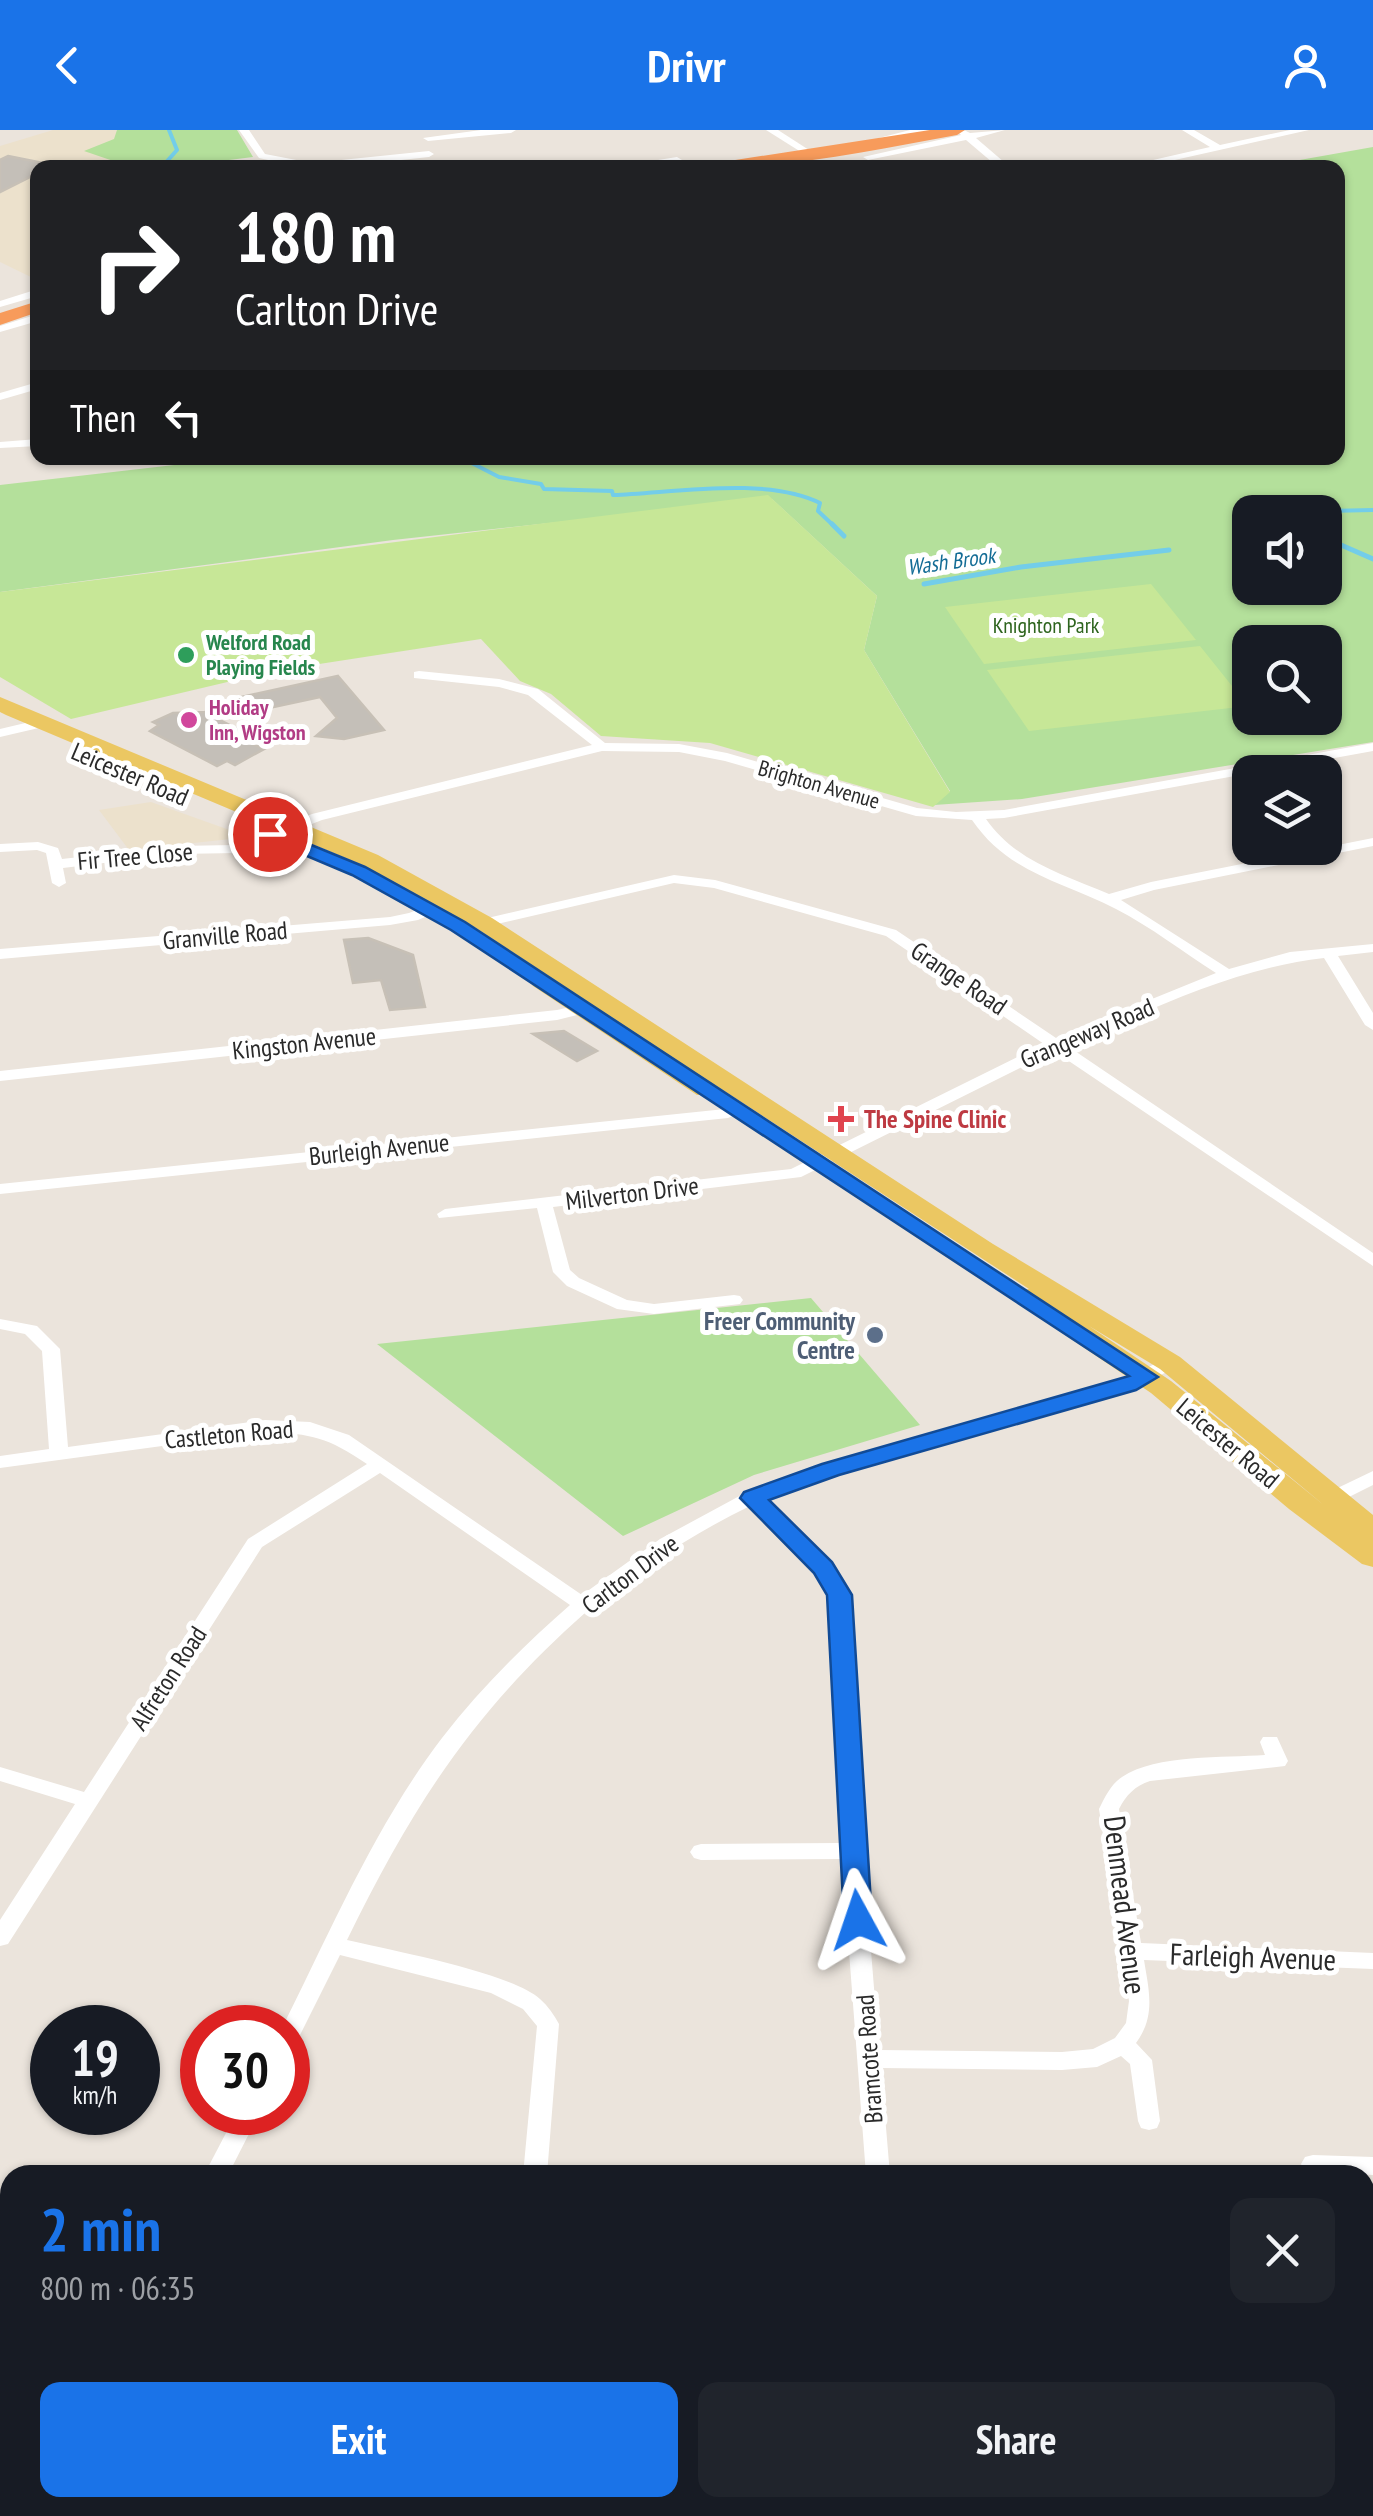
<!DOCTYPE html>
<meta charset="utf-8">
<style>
body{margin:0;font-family:"PT Sans Narrow",sans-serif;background:#20242c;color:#f1f3f6;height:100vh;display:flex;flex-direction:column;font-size:38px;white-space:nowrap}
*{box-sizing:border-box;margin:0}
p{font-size:32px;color:#9ea1a6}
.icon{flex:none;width:55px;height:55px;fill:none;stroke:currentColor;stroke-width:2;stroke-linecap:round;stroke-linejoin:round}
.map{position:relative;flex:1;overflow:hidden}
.drawer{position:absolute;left:0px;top:2035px;width:1375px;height:352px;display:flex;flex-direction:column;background:#171b24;border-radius:30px 30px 0 0;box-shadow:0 2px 8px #0004}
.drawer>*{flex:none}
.banner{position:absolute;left:30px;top:30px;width:1315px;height:305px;border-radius:20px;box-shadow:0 2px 8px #0004;background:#202124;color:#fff;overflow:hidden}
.tools{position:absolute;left:1232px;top:365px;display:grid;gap:20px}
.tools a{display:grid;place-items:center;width:110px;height:110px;border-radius:20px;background:#171b24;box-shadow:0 2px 8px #0004;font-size:50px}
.speed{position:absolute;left:30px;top:1875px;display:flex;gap:20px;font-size:50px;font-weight:700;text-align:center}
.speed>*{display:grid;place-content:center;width:130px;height:130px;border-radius:50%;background:#171b24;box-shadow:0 2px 8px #0004;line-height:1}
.speed small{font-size:25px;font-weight:400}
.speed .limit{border:15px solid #d22;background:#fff;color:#111}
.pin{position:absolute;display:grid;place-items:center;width:85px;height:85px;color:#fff;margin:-42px;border:5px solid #fff;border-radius:50%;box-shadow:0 2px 10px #0007}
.me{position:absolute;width:110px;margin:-55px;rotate:355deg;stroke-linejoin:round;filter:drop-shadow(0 0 8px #0008)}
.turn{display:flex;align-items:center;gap:35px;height:210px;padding:0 40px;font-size:45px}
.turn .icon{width:130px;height:130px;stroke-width:2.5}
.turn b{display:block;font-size:70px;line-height:85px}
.then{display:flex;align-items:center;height:95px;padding:0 40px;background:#0003;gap:20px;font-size:38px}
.round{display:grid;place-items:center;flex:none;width:105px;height:105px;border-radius:20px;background:#20242c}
.head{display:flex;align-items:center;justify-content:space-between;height:170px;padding:0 40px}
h1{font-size:60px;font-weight:700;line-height:75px;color:#1a73e8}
.button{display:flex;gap:20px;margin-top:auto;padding:20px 40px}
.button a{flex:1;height:115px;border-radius:20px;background:#1a73e8;color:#fff;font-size:40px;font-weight:700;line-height:115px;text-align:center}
.button a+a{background:#20242c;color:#f1f3f6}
header{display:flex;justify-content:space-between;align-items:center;height:130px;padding:0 40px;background:#1a73e8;color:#fff;font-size:45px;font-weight:700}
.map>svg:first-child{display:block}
</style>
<header><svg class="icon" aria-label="back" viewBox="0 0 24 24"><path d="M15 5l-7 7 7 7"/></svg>Drivr<svg class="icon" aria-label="person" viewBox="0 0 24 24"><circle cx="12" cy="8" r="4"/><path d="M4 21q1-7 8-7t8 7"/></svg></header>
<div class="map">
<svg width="1373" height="2386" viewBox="0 0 1373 2386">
<rect width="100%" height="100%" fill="#ebe4dc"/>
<!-- education -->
<g fill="#ece1cc">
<polygon points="53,0 162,0 141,37 38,38 37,150 0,132 0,16"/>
<polygon points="151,672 249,707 129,720 99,680"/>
</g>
<!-- green -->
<g fill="#b4e09b" fill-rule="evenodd">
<polygon points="117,0 237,0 253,27 173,37 122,38 128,36 84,21 114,9"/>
<path d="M 1373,17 L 1373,612 L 1022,669 L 934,675 L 950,661 L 864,520 L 877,466 L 772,369 L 393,410 L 0,462 L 0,355 L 235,328 L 1338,328 L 1338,38 L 1297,37 L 1294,31 ZM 1250,382 L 1325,382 L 1325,458 L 1250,458 ZM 1250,512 L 1325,512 L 1325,588 L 1250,588 Z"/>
<polygon points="811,1168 920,1295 754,1345 623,1406 377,1214"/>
</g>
<!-- pitch -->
<g fill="#c7e797">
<polygon points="768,365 877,466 864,520 950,662 933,677 710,613 601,606 551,564 520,551 481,509 274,541 71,589 0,547 0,462"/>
<polygon points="1151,454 1196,510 984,534 945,477"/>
<polygon points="1200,516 1248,576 1029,601 987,540"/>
</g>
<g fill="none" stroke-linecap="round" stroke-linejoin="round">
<!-- stream-far1 -->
<g stroke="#73cde9" stroke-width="4">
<polyline points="161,38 177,20 169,0"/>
<path d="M 462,328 L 499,347 L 541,354 L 544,359 L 612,361 L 613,365 C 673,363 766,346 820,373 L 818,381 L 835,397"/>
<polyline points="1281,382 1373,380"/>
</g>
<!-- stream -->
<g stroke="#73cde9" stroke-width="5">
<polyline points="832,394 844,406"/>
<polyline points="1325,408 1373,429"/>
<polyline points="924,454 1021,437 1169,420"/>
</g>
</g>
<!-- building -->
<g fill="#c4bfb8" stroke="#c7c0b6" stroke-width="2.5">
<polygon points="8,26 53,35 38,38 38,43 0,62 0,30"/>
<polygon points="338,546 384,600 344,609 316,606 337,588 320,567 218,589 263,612 255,615 264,619 235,635 227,631 217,636 150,601 159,595 153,592 173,583 205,582 230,572 228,570"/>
<polygon points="368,808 413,825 425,877 390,880 381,850 353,853 344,810"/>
<polygon points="564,901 597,921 577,931 533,904"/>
</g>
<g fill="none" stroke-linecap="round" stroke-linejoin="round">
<!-- street -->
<g fill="#fff" fill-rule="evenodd">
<polygon points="239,0 249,0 265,24 312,33 429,21 434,24 429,27 326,38 305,38 259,28"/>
<polygon points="481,0 516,0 511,3 428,11 423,8"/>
<polygon points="766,0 778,0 809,20 801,22"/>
<polygon points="910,0 930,0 884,11 879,8"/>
<polygon points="964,0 970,3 1005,0 976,8 1011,38 999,38 966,10 868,30 863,27 961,5 959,3"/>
<polygon points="1182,0 1194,0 1220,15 1290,0 1309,0 1139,38 1118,38 1210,17"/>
<polygon points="677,27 682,30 680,32 640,38 607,38"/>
<polygon points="38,159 38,166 0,177 0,171"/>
<polygon points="38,184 38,191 0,202 0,196"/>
<polygon points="38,252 38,259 0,270 0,263"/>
<polygon points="38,309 38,316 0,318 0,312"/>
<path d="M 419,541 L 499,549 L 538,559 L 605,613 L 679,614 L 727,623 L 917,678 L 956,682 L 1004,680 L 1373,613 L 1373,621 L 1004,688 L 986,689 C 1015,731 1064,745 1109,764 L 1151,752 L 1373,708 L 1373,716 L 1154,760 L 1121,770 L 1229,839 L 1290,822 L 1373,814 L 1373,822 L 1338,826 L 1373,883 L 1373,900 L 1365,895 L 1324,828 C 1233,838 1150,881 1066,915 L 1373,1123 L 1373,1136 L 1054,921 L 801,1047 L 553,1077 L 570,1140 L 579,1148 L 627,1170 L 654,1174 L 734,1165 L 740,1166 L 743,1170 L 740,1174 L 654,1184 L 617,1179 L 567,1156 L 553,1142 L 537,1078 L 439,1088 L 437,1084 L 445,1079 L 791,1039 L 1044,914 L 886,806 L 714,758 L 674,753 L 484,797 L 479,796 L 479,790 L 674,745 L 715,750 L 896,800 L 1056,908 L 1216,843 C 1183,822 1151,797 1116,779 C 1062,751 1009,744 972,690 L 916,686 L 725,631 L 679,622 L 602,621 L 322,690 L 237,723 L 177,724 L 63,738 L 66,753 L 59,757 L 52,753 L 46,723 L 37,720 L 0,722 L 0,714 L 38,712 L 58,718 L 62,729 L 177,716 L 235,715 L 312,684 L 592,615 L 528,565 L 499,557 L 414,548 L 414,542 Z"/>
<polygon points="38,590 43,591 43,597 0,607 0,599"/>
<polygon points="448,768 453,769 453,775 418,790 390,795 0,829 0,819 390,787 409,783"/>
<polygon points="592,872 597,874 600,877 597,880 557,890 0,951 0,941 557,880"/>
<polygon points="756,965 762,967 764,970 762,973 728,988 0,1064 0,1054 725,979"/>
<path d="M 0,1189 L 37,1196 L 60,1219 L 68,1317 L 265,1290 L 310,1292 L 349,1305 L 582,1465 L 660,1409 L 745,1363 L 826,1335 L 1122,1251 L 1164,1229 L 1176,1229 L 1179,1233 L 1176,1237 L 1134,1259 L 839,1343 L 765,1369 L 830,1433 L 849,1465 L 863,1721 L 879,1920 L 1062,1922 L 1093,1919 L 1115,1908 L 1126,1893 L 1129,1871 L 1099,1679 C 1105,1667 1111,1654 1122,1647 C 1156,1624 1225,1628 1265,1625 L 1260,1612 L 1263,1607 L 1277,1607 L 1288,1631 L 1285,1636 L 1150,1651 C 1135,1656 1126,1665 1119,1679 L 1141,1813 L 1373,1823 L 1373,1839 L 1144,1830 C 1149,1861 1156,1886 1136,1913 L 1152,1930 L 1160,1991 L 1157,1998 L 1149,2000 L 1141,1998 L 1138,1991 L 1130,1934 L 1121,1926 L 1097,1937 L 1062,1940 L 881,1938 L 890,2045 L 866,2045 L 842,1729 L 701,1730 L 694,1728 L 690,1722 L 694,1716 L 701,1714 L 841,1713 L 829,1465 L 816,1442 L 750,1376 C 694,1403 644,1437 594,1475 L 592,1481 L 586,1482 C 473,1582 413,1675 347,1810 C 390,1820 512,1843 540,1869 C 548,1876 554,1885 559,1894 L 547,2045 L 523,2045 L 537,1896 L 523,1879 L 491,1863 L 340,1825 L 296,1913 L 288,1916 L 288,1898 L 282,1898 C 331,1800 375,1696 442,1608 C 480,1559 523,1516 570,1475 L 380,1343 L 262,1417 L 8,1814 L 0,1816 L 0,1790 L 75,1674 L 0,1651 L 0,1637 L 84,1662 L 248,1409 L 367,1334 C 327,1307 313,1304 265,1302 L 0,1338 L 0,1326 L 49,1319 L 42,1221 L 25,1204 L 0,1199 Z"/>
<polygon points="1373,1341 1373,1355 1337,1373 1323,1373 1321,1369 1323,1365"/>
<polygon points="237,1982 260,1982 228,2045 204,2045"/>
<polygon points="1313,2025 1373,2027 1373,2045 1305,2041 1301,2034 1305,2027"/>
<polygon points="0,2193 10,2196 10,2219 0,2216"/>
<rect x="1365" y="2262" width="8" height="22"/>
<polygon points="29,2378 55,2378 51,2386 25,2386"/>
<polygon points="494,2378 520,2378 519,2386 493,2386"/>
<polygon points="887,2378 913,2378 914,2386 888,2386"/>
<polygon points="1211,2378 1237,2378 1238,2386 1212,2386"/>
</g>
<!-- primary -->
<path fill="#ebc762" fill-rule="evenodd" d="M 0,567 L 378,725 L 492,788 L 993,1114 L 1180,1227 L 1373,1385 L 1373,1437 L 1362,1434 L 1289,1379 L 1151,1263 L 1018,1173 L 1014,1167 L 1018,1161 L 1029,1159 L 715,955 L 719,960 L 715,965 L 697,965 L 533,856 L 529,851 L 533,846 L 548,846 L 476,798 L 362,735 L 6,585 L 0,582 ZM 1089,1196 L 1160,1239 L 1325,1376 L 1171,1251 Z"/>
<!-- highway -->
<g fill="#f79b5b" fill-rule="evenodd">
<path d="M 930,0 L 965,0 L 957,5 C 874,20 792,38 708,38 L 716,33 Z"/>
<polygon points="38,171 38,182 0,195 0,183"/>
</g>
</g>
<!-- route -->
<polygon fill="#1a73e8" stroke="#114b97" stroke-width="2.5" points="270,698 365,737 465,792 1158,1247 1136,1260 839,1345 769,1370 832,1432 852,1465 872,1790 868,1797 858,1801 848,1797 844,1790 827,1465 814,1443 740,1368 744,1362 822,1334 1129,1246 451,800 352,745 264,708 264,700"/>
<!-- markers -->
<circle fill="#2e9e5b" stroke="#fff" stroke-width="4" cx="186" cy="525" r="10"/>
<circle fill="#d1479c" stroke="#fff" stroke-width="4" cx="189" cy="590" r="10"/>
<path fill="#e0444e" stroke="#fff" stroke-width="4" d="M836 974h10v10h10v10h-10v10h-10v-10h-10v-10h10z"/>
<circle fill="#5c6f8a" stroke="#fff" stroke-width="4" cx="875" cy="1205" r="10"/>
<g text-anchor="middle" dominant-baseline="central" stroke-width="10" stroke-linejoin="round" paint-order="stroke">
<!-- far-water labels -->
<g font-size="22" font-style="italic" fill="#136c95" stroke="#fff">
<text transform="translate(951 431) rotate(-8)">Wash Brook</text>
</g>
<!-- far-park labels -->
<g font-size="22" fill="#2d641d" stroke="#fff">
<text x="1046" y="495">Knighton Park</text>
</g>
<!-- far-leisure labels -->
<g font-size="22" font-weight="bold" fill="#27864d" stroke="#fff" text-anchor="start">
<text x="206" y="512">Welford Road<tspan x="206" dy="25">Playing Fields</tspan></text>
</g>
<!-- far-hotel labels -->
<g font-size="22" font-weight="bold" fill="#b23c85" stroke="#fff" text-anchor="start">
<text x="209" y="577">Holiday<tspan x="209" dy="25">Inn, Wigston</tspan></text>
</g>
<!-- far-street labels -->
<g font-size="22" fill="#2a2a2a" stroke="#fff">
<text transform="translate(819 654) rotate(16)">Brighton Avenue</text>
</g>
<!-- street labels -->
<g font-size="25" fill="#2a2a2a" stroke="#fff">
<text transform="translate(130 644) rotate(23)">Leicester Road</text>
<text transform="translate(135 726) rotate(-5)">Fir Tree Close</text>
<text transform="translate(225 805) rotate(-5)">Granville Road</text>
<text transform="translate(959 848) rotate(34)">Grange Road</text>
<text transform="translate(1087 903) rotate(-23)">Grangeway Road</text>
<text transform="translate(304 913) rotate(-6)">Kingston Avenue</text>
<text transform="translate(379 1019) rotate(-6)">Burleigh Avenue</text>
<text transform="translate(632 1063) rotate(-7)">Milverton Drive</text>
<text transform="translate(229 1304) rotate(-5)">Castleton Road</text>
<text transform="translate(1228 1313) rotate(40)">Leicester Road</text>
<text transform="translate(630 1444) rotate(-37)">Carlton Drive</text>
<text transform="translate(168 1548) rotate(-57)">Alfreton Road</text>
<text transform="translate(869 1929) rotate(-94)">Bramcote Road</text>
</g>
<!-- health labels -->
<g font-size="25" font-weight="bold" fill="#be3a42" stroke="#fff" text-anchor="start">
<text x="864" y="989">The Spine Clinic</text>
</g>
<!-- service labels -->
<g font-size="25" font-weight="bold" fill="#4e5e75" stroke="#fff" text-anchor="end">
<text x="855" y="1191">Freer Community<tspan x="855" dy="29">Centre</tspan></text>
</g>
<!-- near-street labels -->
<g font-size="30" fill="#2a2a2a" stroke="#fff">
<text transform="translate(1126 1775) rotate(83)">Denmead Avenue</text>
<text transform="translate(1253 1826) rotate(2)">Farleigh Avenue</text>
</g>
</g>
</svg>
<div class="tools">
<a><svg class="icon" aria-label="sound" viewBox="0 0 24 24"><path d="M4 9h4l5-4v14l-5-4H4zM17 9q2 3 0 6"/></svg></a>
<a><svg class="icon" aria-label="search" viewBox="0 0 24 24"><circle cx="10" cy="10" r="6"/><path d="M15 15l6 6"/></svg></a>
<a><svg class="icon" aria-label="layers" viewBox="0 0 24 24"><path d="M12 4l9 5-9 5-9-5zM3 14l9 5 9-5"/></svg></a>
</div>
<div class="speed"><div>19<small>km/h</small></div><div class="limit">30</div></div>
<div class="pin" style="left:270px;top:704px;background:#d93025"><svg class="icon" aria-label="arrive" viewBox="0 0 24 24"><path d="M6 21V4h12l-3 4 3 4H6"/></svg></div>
<svg class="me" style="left:858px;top:1790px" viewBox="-20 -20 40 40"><path d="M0-17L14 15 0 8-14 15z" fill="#1a73e8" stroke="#fff" stroke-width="4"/></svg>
<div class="banner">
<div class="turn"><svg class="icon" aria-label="right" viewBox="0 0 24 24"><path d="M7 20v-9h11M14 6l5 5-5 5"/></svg><div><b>180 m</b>Carlton Drive</div></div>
<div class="then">Then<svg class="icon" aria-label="left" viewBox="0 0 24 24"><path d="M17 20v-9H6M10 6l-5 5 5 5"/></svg></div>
</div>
<section class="drawer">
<div class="head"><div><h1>2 min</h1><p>800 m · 06:35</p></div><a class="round"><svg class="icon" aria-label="close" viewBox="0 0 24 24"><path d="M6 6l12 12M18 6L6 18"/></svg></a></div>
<div class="button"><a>Exit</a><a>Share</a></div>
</section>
</div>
